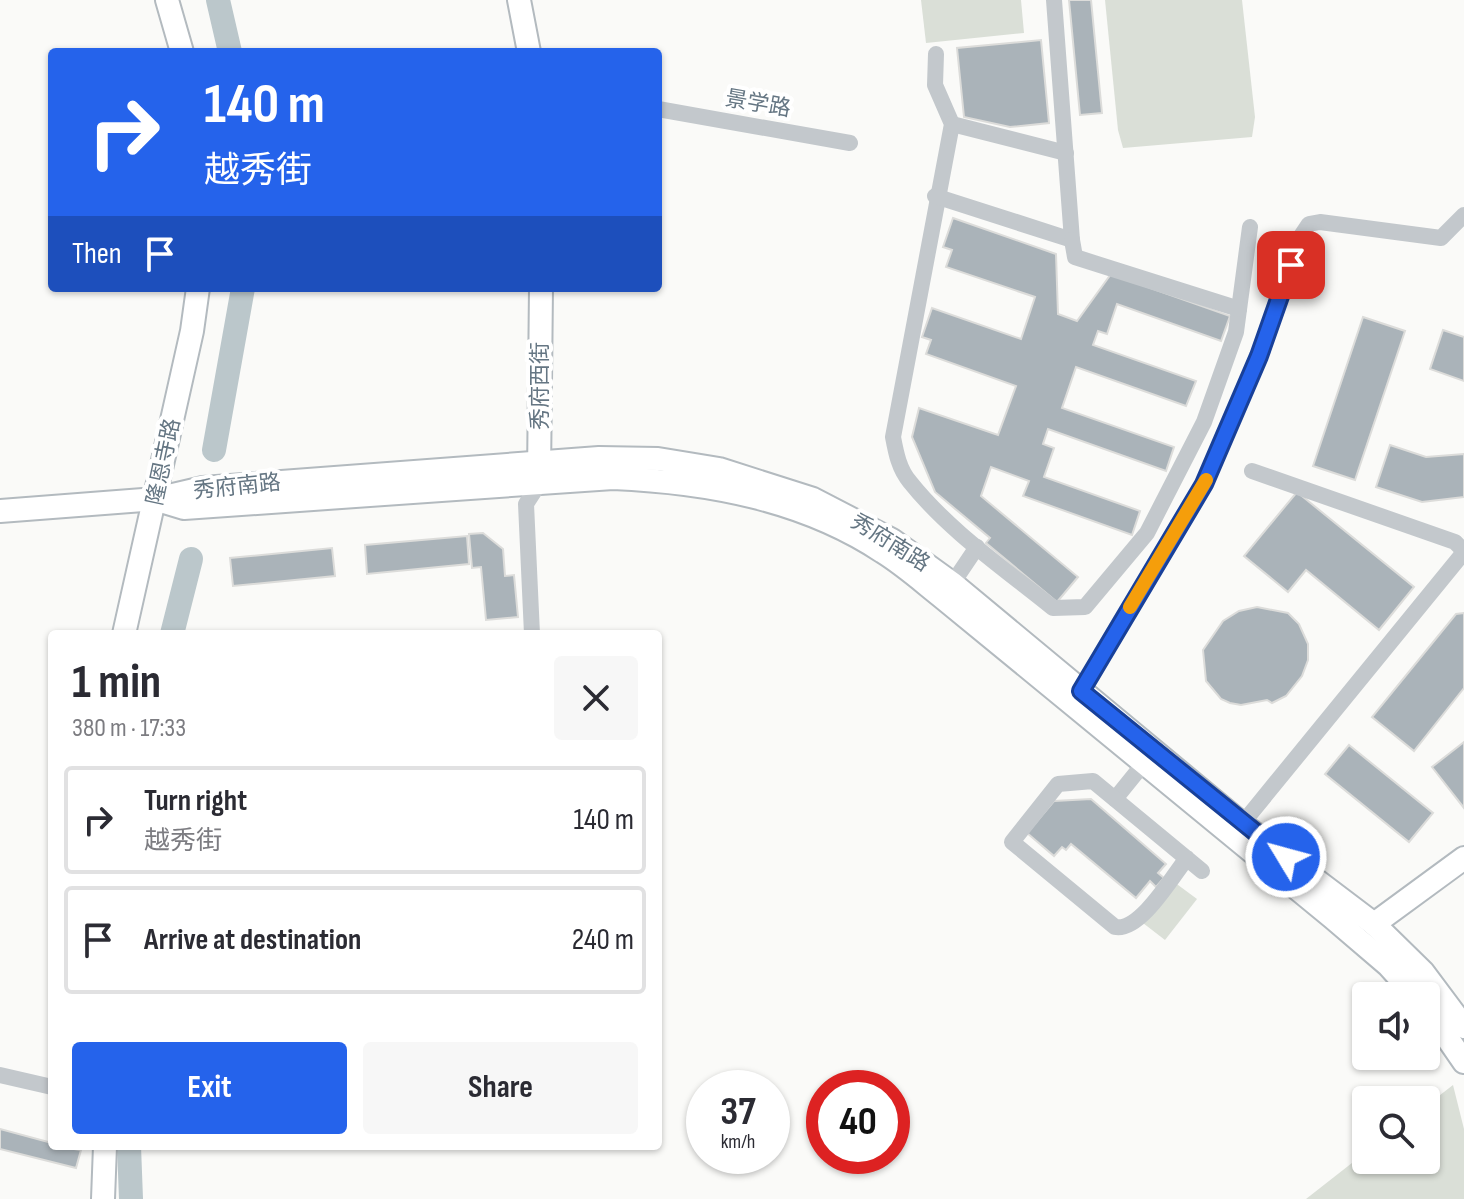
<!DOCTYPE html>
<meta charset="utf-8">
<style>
body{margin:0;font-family:"Sofia Sans Condensed","Noto Sans SC",sans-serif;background:#f7f7f7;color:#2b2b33;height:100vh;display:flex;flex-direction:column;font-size:30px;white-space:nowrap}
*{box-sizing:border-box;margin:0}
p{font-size:26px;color:#7c7c81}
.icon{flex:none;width:44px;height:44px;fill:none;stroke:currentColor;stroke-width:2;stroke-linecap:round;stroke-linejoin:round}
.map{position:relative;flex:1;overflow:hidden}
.drawer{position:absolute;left:48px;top:630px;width:614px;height:520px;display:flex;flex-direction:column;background:#fff;border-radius:8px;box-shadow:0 2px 6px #0004}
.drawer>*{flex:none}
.top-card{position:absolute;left:48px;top:48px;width:614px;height:244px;border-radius:8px;box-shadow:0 2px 6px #0004;background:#2563eb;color:#fff;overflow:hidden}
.buttons{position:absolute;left:1352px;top:982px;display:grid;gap:16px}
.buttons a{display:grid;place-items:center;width:88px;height:88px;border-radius:8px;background:#fff;box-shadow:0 2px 6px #0004;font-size:40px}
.speed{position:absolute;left:686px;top:1070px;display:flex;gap:16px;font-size:40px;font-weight:700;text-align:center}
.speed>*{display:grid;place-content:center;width:104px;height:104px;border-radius:50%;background:#fff;box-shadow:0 2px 6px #0004;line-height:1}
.speed small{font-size:20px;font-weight:400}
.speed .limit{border:12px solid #d22;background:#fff;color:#111}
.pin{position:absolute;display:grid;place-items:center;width:68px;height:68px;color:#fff;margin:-34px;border-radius:16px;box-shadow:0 4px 12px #0006}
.me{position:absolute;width:88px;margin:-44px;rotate:307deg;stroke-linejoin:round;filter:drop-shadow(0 0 6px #0008)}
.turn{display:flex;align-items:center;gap:28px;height:168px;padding:0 24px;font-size:36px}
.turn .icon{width:104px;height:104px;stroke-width:2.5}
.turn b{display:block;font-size:56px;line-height:68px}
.then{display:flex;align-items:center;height:76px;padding:0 24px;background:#0003;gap:16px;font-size:30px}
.round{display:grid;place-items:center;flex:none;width:84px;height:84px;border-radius:8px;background:#f7f7f7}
.head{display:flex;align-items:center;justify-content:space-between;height:136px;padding:0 24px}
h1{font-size:48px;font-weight:700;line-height:60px}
.primary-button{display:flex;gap:16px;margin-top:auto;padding:16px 24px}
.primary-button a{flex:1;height:92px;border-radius:8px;background:#2563eb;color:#fff;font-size:32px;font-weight:700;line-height:92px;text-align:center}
.primary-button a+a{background:#f7f7f7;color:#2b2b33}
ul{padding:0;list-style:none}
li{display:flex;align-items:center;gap:24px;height:108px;margin:0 16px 12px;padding:0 8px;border:4px solid #e1e1e2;border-radius:8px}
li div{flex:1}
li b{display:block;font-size:30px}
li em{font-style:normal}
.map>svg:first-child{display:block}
</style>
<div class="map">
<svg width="1464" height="1199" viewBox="0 0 1464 1199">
<rect width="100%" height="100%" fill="#fafaf8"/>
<!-- green -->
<g fill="#dadfd7">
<polygon points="921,0 1021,0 1024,33 926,43"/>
<polygon points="1105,0 1242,0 1255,117 1252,137 1123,148 1118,130"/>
<polygon points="1174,882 1197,899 1165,940 1143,923"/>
<polygon points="1453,1085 1464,1129 1464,1199 1306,1199 1366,1152 1366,1160 1426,1160 1426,1106"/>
</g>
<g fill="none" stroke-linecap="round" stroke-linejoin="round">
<!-- river -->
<g stroke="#bbc7cb" stroke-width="24">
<polyline points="218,0 230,52"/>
<polyline points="214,450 243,288"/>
<polyline points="172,634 191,559"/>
<polyline points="129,1146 131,1199"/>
</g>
</g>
<!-- building -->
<g fill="#aab3b9" stroke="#dcdcda" stroke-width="2">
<polygon points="1069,0 1091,0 1102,113 1080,115"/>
<polygon points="1041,40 1049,123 1010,127 964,117 957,48"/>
<polygon points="953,218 1056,254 1058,314 1077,321 1111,274 1230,316 1221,341 1117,304 1107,334 1098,331 1093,345 1196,381 1186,406 1076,367 1062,408 1174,447 1166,471 1048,429 1043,444 1054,448 1044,477 1140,511 1132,535 1023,496 1029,481 991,467 981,496 1078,577 1057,602 986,543 990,538 935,492 912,437 919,408 998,435 1016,386 926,354 931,340 922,337 932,308 1021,339 1035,297 946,267 952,250 943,247"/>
<polygon points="1363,317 1405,331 1355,480 1313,466"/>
<polygon points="1443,330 1464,337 1464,381 1430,369"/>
<polygon points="1390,445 1426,457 1464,454 1464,497 1422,502 1376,487"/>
<polygon points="1297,492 1414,587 1379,630 1306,570 1288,592 1244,556"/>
<polygon points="483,533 503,549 505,576 514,575 518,617 486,620 481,567 472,568 469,534"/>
<polygon points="467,536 469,564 367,574 365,545"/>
<polygon points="332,548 335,576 233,586 230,558"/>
<polygon points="1257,607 1288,613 1299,624 1308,644 1308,660 1302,676 1286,696 1272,703 1267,700 1241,705 1230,703 1221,699 1206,681 1203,650 1223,621 1239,611"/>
<polygon points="1464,613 1464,688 1414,751 1372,717 1456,614"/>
<polygon points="1464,742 1464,808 1432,767"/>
<polygon points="1349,745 1433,813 1409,842 1325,774"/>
<polygon points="1091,799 1166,864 1158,873 1164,878 1156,887 1150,881 1136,898 1071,844 1066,850 1062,847 1054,856 1027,833 1054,801"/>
<polygon points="0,1129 52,1143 52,1146 81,1150 76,1168 0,1149"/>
</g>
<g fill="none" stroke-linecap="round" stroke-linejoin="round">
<!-- secondary casing -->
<g stroke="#b3babf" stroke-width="26">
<g id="secondary">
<polyline points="167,0 182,52"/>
<polyline points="519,0 529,52"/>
<polyline points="539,475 541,288"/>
<path d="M 161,501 L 184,508 L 613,478 C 706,482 803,499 883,552 C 904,565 923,582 942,597 L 1333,918 L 1388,965 L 1416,996"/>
<polyline points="0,511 156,499 203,488 599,458 658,459 719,469 813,499 892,540 953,584 1242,824 1374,924 1423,972 1464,1027"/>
<polyline points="124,634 192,331 198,288"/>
<polyline points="1374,924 1464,858"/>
<polyline points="1426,1007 1464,1062"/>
<polyline points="103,1199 105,1146"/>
</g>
</g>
<!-- street -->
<g stroke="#c3c8cc" stroke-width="16">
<path d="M 936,54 L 935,85 L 952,124 L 893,437 C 896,453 899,469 910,482 C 949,531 1005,569 1053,608 L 1085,607 L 1147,533 L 1204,422 L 1236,332 L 1250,227"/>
<polyline points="658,109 850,143"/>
<polyline points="952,124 1066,153"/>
<polyline points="935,196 1072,240 1054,0"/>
<polyline points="1072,240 1075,257 1239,309"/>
<polyline points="1252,471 1455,542 1464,551"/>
<polyline points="948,590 977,547"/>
<polyline points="532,634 526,504 539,484"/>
<polyline points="1081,691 1204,484 1259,356 1301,236 1309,224 1320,222 1441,238 1464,215"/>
<polyline points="1115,799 1149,757"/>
<polyline points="1242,824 1464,552"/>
<path d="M 1187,858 C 1172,877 1140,932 1115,927 L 1012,842 L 1058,784 L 1093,781 C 1129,811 1166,841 1202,871"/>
<polyline points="0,1075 52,1087"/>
</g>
<!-- secondary -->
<use href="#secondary" stroke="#fff" stroke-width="22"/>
</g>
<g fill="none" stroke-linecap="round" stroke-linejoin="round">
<!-- route casing -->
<g stroke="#184099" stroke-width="20">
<polyline id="route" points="1286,857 1081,691 1204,484 1259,356 1291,265"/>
</g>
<!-- route -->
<use href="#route" stroke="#2563eb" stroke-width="14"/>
<!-- slow -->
<polyline stroke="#f59e0b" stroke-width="14" points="1130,607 1206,480"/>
</g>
<g text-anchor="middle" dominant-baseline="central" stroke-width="8" stroke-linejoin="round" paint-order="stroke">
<!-- street labels -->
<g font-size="22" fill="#657683" stroke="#fff">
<text transform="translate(758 104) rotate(10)">景学路</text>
<text transform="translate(540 386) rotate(-90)">秀府西街</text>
<text transform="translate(164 462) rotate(-78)">隆恩寺路</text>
<text transform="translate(237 487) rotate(-6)">秀府南路</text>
<text transform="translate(890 543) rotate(32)">秀府南路</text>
</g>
</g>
</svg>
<div class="buttons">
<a><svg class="icon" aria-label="sound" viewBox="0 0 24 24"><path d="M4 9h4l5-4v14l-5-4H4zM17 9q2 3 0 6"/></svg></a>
<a><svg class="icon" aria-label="search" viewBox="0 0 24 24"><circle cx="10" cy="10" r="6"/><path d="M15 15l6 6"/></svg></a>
</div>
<div class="speed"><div>37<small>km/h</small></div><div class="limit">40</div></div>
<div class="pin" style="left:1291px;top:265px;background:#d93025"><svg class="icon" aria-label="arrive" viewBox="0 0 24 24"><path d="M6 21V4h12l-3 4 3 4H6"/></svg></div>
<svg class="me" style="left:1286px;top:857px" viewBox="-20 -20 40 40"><circle r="17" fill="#2563eb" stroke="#fff" stroke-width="3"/><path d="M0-11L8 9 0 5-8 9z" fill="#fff"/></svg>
<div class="top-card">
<div class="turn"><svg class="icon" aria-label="right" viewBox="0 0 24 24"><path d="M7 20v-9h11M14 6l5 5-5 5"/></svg><div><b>140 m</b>越秀街</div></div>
<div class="then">Then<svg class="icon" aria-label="arrive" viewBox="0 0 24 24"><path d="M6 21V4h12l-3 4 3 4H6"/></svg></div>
</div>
<section class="drawer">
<div class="head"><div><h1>1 min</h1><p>380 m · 17:33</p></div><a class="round"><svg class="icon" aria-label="close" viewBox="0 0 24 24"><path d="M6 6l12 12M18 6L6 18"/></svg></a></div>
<ul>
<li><svg class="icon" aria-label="right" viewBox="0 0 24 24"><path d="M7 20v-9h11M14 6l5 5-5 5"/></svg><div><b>Turn right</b><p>越秀街</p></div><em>140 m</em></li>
<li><svg class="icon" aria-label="arrive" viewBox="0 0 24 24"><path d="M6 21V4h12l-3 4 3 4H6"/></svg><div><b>Arrive at destination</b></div><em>240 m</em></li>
</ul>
<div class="primary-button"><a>Exit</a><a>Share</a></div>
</section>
</div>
